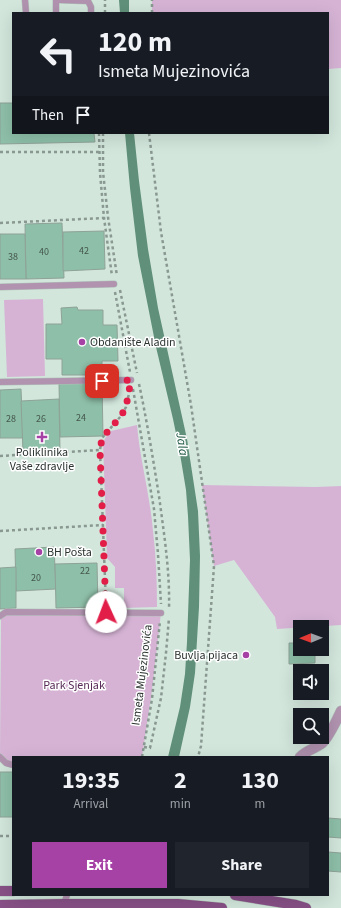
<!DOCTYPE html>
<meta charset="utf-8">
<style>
body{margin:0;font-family:"Source Sans 3",sans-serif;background:#20242c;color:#f1f3f6;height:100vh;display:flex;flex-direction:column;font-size:15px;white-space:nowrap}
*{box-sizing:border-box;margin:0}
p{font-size:13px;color:#9ea1a6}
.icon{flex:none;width:22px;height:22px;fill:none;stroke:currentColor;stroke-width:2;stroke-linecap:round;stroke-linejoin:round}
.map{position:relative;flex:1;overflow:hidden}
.side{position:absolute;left:12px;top:756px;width:317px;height:140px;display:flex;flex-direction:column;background:#171b24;border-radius:0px;box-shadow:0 4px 16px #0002}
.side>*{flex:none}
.top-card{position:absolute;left:12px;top:12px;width:317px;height:122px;border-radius:0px;box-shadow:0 4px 16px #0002;background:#171b24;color:#f1f3f6;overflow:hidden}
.needle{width:26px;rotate:269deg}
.tools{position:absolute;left:293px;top:620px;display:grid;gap:8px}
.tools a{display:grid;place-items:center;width:36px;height:36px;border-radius:0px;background:#171b24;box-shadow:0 4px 16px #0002;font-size:20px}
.pin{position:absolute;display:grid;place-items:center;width:34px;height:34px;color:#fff;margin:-17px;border-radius:8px;box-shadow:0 2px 6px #0006}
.me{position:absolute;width:44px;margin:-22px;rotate:358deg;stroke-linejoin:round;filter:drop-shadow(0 0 3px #0008)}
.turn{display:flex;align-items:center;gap:14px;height:84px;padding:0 20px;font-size:18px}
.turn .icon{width:52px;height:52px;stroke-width:2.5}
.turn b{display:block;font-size:28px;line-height:34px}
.then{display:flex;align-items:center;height:38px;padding:0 20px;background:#0003;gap:8px;font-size:15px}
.eta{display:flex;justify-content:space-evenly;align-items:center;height:68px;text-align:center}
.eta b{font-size:24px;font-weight:700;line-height:28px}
.button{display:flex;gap:8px;margin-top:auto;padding:8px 20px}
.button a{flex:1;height:46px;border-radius:0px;background:#a641a6;color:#fff;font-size:16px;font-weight:700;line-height:46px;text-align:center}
.button a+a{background:#20242c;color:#f1f3f6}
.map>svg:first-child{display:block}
</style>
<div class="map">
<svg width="341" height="908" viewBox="0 0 341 908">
<rect width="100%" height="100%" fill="#d2e6dc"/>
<!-- green -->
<g fill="#d6b3d5">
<polygon points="152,0 341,0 341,68 328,69 328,13 152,13"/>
<polygon points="43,299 45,376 7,377 4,300"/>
<path d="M 137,425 C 140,460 150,495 153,531 C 156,556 157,581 157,607 L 124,608 L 124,588 L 115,588 L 115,567 L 107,558 L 103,442 L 106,437 L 111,431 Z"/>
<polygon points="202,485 316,487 341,486 341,625 277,629 275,617 234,560 214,566"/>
<polygon points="161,613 152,690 142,757 13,757 13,765 0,757 1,615"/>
</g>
<!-- water -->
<g fill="#60907a">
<polygon points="119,0 129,0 129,13 120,13"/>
<polygon points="125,133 134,133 139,181 148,249 158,308 187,439 198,511 200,556 199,607 195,673 190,707 179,757 168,757 180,707 185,674 187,642 190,560 188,516 186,490 179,448 173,419 156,347 138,256 130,188"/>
</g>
<!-- building -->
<g fill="#8ebfa8" stroke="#8ea298">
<polygon points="0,103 13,103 13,133 94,133 95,142 0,144"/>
<polygon points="62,223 64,278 26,279 25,224"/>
<polygon points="104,231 105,269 63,271 63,232"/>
<polygon points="0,234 25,234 26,279 0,279"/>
<polygon points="77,307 78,310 103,310 103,325 117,325 118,361 102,361 102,375 62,375 62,359 46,359 46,324 62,324 61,308"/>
<polygon points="59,383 102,383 103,436 60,437"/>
<polygon points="21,389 23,438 0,438 0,390"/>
<polygon points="59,399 60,451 23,452 21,401"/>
<polygon points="54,547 56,589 16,591 15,549"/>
<polygon points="97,563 98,607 56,608 55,564"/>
<polygon points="16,567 16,608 0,609 0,568"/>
<polygon points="289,643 300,643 300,649 315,649 315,663 289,664"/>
<polygon points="296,716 300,717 300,734 296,734"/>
<rect x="0" y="772" width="13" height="45"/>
<polygon points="328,818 341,819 341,838 328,837"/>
<polygon points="328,852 341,853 341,872 328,871"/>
</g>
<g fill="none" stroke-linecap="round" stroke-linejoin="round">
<!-- service casing -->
<g stroke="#b1c2b9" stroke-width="7">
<g id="service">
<polyline points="25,0 26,13"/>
<polyline points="59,0 88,1 91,7 91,13"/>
<polyline points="56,13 56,0"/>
<polyline points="0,287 114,284"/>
<polyline points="0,382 131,380"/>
<polyline points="0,616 6,612 161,613"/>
<polyline points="0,757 6,763 13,765"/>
<polyline points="64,904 67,895"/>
</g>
</g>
<!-- minor casing -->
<g stroke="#b1c2b9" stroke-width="11">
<path id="minor" d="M 300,757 C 307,750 314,749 321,744 C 328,740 337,719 341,711"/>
</g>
<!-- primary casing -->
<g stroke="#b1c2b9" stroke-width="11">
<g id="primary">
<polyline points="0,891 13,891"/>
<polyline points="235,895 296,905 306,908"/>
<polyline points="0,905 64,904 178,904 222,908"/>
</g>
</g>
<!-- path -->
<g stroke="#899891" stroke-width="2.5" stroke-dasharray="3 3" stroke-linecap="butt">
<polyline points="105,13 105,0"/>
<polyline points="152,13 152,0"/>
<polyline points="99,133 100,173 104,218 112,276"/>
<polyline points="103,133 103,172 108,217 117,276"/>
<polyline points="149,133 161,232 191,405 214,566 201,746 198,757"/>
<polyline points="0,152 99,152"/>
<polyline points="0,223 104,218"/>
<polyline points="120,290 137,373"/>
<polyline points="115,292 130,372"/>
<path d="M 139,384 C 147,421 153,459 159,496 C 164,534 170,571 169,609"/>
<polyline points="133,389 154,509 158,554 161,604"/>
<polyline points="0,456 100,450"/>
<polyline points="0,531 103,525"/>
<polyline points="106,605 100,450 102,438 121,416 126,407 130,389"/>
<polyline points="144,747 150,748 161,698 166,653 169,618"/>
<polyline points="142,757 152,699 160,621"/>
<polyline points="0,836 13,836"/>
</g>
<!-- service -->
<use href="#service" stroke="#b193b0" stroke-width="6"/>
<!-- minor -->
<use href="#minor" stroke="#b193b0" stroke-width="10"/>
<!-- primary -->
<use href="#primary" stroke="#875086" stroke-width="10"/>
</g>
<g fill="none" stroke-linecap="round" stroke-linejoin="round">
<!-- route -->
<polyline stroke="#e11d48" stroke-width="7" stroke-dasharray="0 12.6" points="102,381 131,380 126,407 121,416 102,438 100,450 106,612"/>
</g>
<!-- markers -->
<g fill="#a641a6" stroke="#fff" stroke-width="1.5">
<circle cx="82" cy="342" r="4"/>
<path d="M40 431h4v4h4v4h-4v4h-4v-4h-4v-4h4z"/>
<circle cx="39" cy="552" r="4"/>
<circle cx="246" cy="655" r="4"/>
</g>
<g text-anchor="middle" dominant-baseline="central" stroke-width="3" stroke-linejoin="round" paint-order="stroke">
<!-- number labels -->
<g font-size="10" fill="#44564d">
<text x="84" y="251">42</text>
<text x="44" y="252">40</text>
<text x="13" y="257">38</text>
<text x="81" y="418">24</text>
<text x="11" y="419">28</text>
<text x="41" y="419">26</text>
<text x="85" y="571">22</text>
<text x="36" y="578">20</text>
</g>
<!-- poi labels -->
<g font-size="12" fill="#2b332f" stroke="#fff" text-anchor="start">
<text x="90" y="342">Obdanište Aladin</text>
<text x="42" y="452" text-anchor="middle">Poliklinika<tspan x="42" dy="14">Vaše zdravlje</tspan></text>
<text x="47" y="552">BH Pošta</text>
<text x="238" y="655" text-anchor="end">Buvlja pijaca</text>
</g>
<!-- street labels -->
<g font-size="12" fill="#2b332f" stroke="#fff">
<text transform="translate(142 675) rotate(-83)">Ismeta Mujezinovića</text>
</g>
<!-- park labels -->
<g font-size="12" fill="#582b57" stroke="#fff">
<text x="74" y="685">Park Sjenjak</text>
</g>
<!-- water labels -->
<g font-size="13" font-style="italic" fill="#19553e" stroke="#fff">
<text transform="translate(182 444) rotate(81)">Jala</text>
</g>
</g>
</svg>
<div class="tools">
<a><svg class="needle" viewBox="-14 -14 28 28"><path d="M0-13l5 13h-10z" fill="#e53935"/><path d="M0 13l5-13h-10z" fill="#9ea1a6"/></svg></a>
<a><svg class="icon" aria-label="sound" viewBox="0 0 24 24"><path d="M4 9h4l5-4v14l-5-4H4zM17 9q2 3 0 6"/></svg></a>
<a><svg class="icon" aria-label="search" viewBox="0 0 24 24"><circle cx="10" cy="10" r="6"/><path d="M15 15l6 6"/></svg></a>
</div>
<div class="pin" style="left:102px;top:381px;background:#d93025"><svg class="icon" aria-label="arrive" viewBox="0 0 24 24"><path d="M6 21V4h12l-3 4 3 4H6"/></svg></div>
<svg class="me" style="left:106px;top:612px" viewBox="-20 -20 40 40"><circle r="19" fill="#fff"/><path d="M0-13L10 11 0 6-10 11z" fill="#e11d48"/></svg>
<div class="top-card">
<div class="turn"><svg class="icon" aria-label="left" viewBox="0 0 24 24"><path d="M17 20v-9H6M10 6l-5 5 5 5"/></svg><div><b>120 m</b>Ismeta Mujezinovića</div></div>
<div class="then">Then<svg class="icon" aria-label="arrive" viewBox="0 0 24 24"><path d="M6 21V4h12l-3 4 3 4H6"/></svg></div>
</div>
<section class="side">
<div class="eta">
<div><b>19:35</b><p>Arrival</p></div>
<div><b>2</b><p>min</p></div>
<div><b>130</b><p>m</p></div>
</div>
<div class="button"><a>Exit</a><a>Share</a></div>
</section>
</div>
